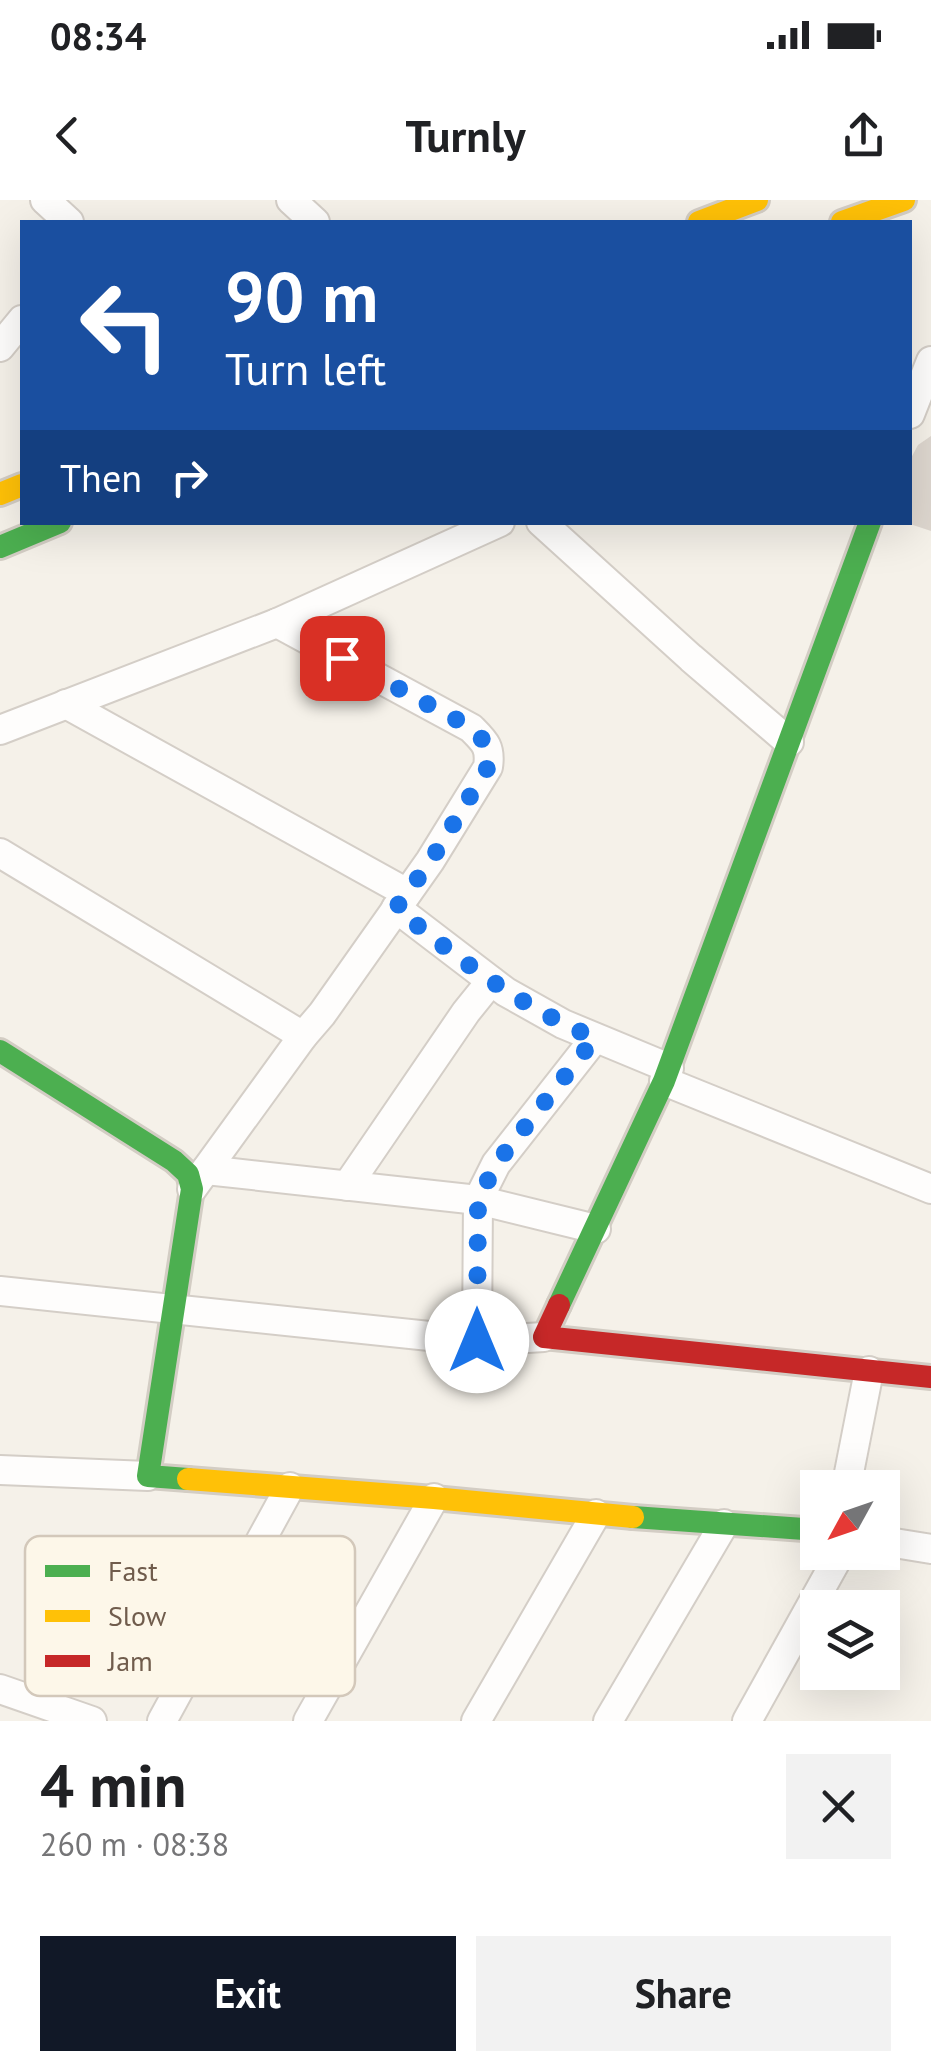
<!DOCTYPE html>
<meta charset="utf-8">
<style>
body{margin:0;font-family:"PT Sans",sans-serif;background:#f2f2f2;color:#202124;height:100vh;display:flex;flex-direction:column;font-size:38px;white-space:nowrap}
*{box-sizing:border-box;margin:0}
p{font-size:32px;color:#757577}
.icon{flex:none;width:55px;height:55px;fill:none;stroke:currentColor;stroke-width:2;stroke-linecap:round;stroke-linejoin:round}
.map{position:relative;height:1521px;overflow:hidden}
.side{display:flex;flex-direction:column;background:#fff;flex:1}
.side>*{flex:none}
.guide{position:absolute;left:20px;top:20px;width:892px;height:305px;border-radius:0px;box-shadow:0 10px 40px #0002;background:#1a4fa0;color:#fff;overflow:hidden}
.needle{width:65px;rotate:230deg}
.controls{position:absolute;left:800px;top:1270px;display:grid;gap:20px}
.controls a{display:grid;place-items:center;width:100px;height:100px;border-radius:0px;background:#fff;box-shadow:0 10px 40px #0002;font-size:50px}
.pin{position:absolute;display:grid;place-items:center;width:85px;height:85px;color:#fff;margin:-42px;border-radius:20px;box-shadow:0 5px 15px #0006}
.me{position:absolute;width:110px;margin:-55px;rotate:0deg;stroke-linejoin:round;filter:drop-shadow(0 0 8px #0008)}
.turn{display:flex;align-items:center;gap:35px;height:210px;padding:0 40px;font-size:45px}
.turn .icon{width:130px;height:130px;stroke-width:2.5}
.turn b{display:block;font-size:70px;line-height:85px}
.then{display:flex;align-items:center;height:95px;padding:0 40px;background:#0003;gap:20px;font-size:38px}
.round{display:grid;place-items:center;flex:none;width:105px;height:105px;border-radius:0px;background:#f2f2f2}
.overview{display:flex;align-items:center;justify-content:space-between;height:170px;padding:0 40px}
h1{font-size:60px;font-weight:700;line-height:75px}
.primary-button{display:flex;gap:20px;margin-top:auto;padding:20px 40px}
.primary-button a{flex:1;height:115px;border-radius:0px;background:#111827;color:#fff;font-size:40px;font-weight:700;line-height:115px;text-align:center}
.primary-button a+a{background:#f2f2f2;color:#202124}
.status{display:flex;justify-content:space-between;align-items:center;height:70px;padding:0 50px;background:#fff;direction:ltr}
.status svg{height:28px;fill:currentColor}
header{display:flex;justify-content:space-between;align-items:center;height:130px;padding:0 40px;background:#fff;font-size:45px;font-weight:700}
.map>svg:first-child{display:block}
</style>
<div class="status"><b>08:34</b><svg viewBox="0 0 49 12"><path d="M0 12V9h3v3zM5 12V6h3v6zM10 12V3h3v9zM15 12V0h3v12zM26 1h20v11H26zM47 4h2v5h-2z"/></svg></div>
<header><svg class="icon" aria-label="back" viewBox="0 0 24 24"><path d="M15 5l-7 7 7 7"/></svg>Turnly<svg class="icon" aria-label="share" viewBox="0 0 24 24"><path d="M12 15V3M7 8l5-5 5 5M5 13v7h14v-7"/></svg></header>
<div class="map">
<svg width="931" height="1521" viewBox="0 0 931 1521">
<rect width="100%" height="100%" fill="#f5f1e9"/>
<!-- building -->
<polygon fill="#ded7cf" points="931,236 931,331 910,324 910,260 918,245"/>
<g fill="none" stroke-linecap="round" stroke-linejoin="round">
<!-- street casing -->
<g stroke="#d4cec7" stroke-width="32">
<g id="street">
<polyline points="45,0 69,22"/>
<polyline points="291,0 315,22"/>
<polyline points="0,147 22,120"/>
<polyline points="910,214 931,161"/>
<polyline points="541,322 691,458 789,542"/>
<polyline points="66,504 407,693"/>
<polyline points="0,530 277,423 500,322"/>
<polyline points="0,653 303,836"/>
<polyline points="396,708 506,792 563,824 669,868"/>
<polyline points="664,881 931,989"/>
<polyline points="206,970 478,1000 596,1029"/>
<polyline points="347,986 466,812 491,781"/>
<path d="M 192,989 L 303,836 L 322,814 L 430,661 L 488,567 C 491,547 485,542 471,528 L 277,423"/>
<polyline points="0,1091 477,1141 544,1137"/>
<polyline points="477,1141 478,1000 496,964 595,838"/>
<polyline points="0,1270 148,1276"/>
<polyline points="846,1288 869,1171"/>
<polyline points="882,1341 931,1349"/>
<polyline points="0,1489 92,1521"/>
<polyline points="162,1521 290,1287"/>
<polyline points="308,1521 434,1298"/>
<polyline points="476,1521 596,1314"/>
<polyline points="608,1521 724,1324"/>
<polyline points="747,1521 841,1352"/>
</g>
</g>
<!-- fast casing -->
<g stroke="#d3cdc4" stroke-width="28">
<g id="fast">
<polyline points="0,347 60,322"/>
<polyline points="0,851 174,961 188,974 192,989 148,1276 188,1279"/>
<polyline points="559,1105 664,881 870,322"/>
<polyline points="633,1317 818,1330"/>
</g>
</g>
<!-- slow casing -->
<g stroke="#d3cdc4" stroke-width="28">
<g id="slow">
<polyline points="699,22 757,0"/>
<polyline points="842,22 904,0"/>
<polyline points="0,294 22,285"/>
<polyline points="188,1279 434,1298 633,1317"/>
</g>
</g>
<!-- jam casing -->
<g stroke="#d3cdc4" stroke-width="28">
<polyline id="jam" points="559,1105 544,1137 931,1177"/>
</g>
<!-- street -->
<use href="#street" stroke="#fefdfc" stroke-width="28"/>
<!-- fast -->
<use href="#fast" stroke="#4caf50" stroke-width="22"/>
<!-- slow -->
<use href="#slow" stroke="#ffc107" stroke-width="22"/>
<!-- jam -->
<use href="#jam" stroke="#c62828" stroke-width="22"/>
</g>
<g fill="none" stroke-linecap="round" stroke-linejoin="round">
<!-- route -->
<path stroke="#1a73e8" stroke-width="18" stroke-dasharray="0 32.4" d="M 342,458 L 472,528 C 485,542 491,547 488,567 L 430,662 L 396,708 C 458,759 521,807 595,838 L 496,964 L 478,1000 L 477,1141"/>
</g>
<!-- legend -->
<rect x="25" y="1336" width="330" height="160" rx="15" fill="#fdf7e9" stroke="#d3c8ba" stroke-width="2.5"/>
<rect x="45" y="1365" width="45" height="12" fill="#4caf50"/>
<rect x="45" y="1410" width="45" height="12" fill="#ffc107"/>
<rect x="45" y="1455" width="45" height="12" fill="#c62828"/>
<g font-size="28" fill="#705c4c">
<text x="108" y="1381">Fast</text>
<text x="108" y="1426">Slow</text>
<text x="108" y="1471">Jam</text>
</g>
</svg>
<div class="controls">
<a><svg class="needle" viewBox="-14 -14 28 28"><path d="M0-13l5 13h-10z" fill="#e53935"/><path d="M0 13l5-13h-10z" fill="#757577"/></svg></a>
<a><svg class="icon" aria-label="layers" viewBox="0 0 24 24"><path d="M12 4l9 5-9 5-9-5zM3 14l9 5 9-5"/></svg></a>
</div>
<div class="pin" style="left:342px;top:458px;background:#d93025"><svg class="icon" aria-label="arrive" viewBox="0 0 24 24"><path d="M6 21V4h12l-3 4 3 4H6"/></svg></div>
<svg class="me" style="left:477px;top:1141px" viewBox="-20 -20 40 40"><circle r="19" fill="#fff"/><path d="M0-13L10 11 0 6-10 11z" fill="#1a73e8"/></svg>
<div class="guide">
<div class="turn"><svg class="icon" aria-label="left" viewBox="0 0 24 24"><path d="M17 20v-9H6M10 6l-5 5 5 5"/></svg><div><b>90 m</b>Turn left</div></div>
<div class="then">Then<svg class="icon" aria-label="right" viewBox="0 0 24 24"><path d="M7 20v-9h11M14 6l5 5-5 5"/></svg></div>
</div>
</div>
<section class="side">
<div class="overview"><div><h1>4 min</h1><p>260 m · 08:38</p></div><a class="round"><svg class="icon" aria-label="close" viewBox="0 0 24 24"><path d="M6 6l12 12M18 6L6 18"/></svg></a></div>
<div class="primary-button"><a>Exit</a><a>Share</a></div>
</section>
